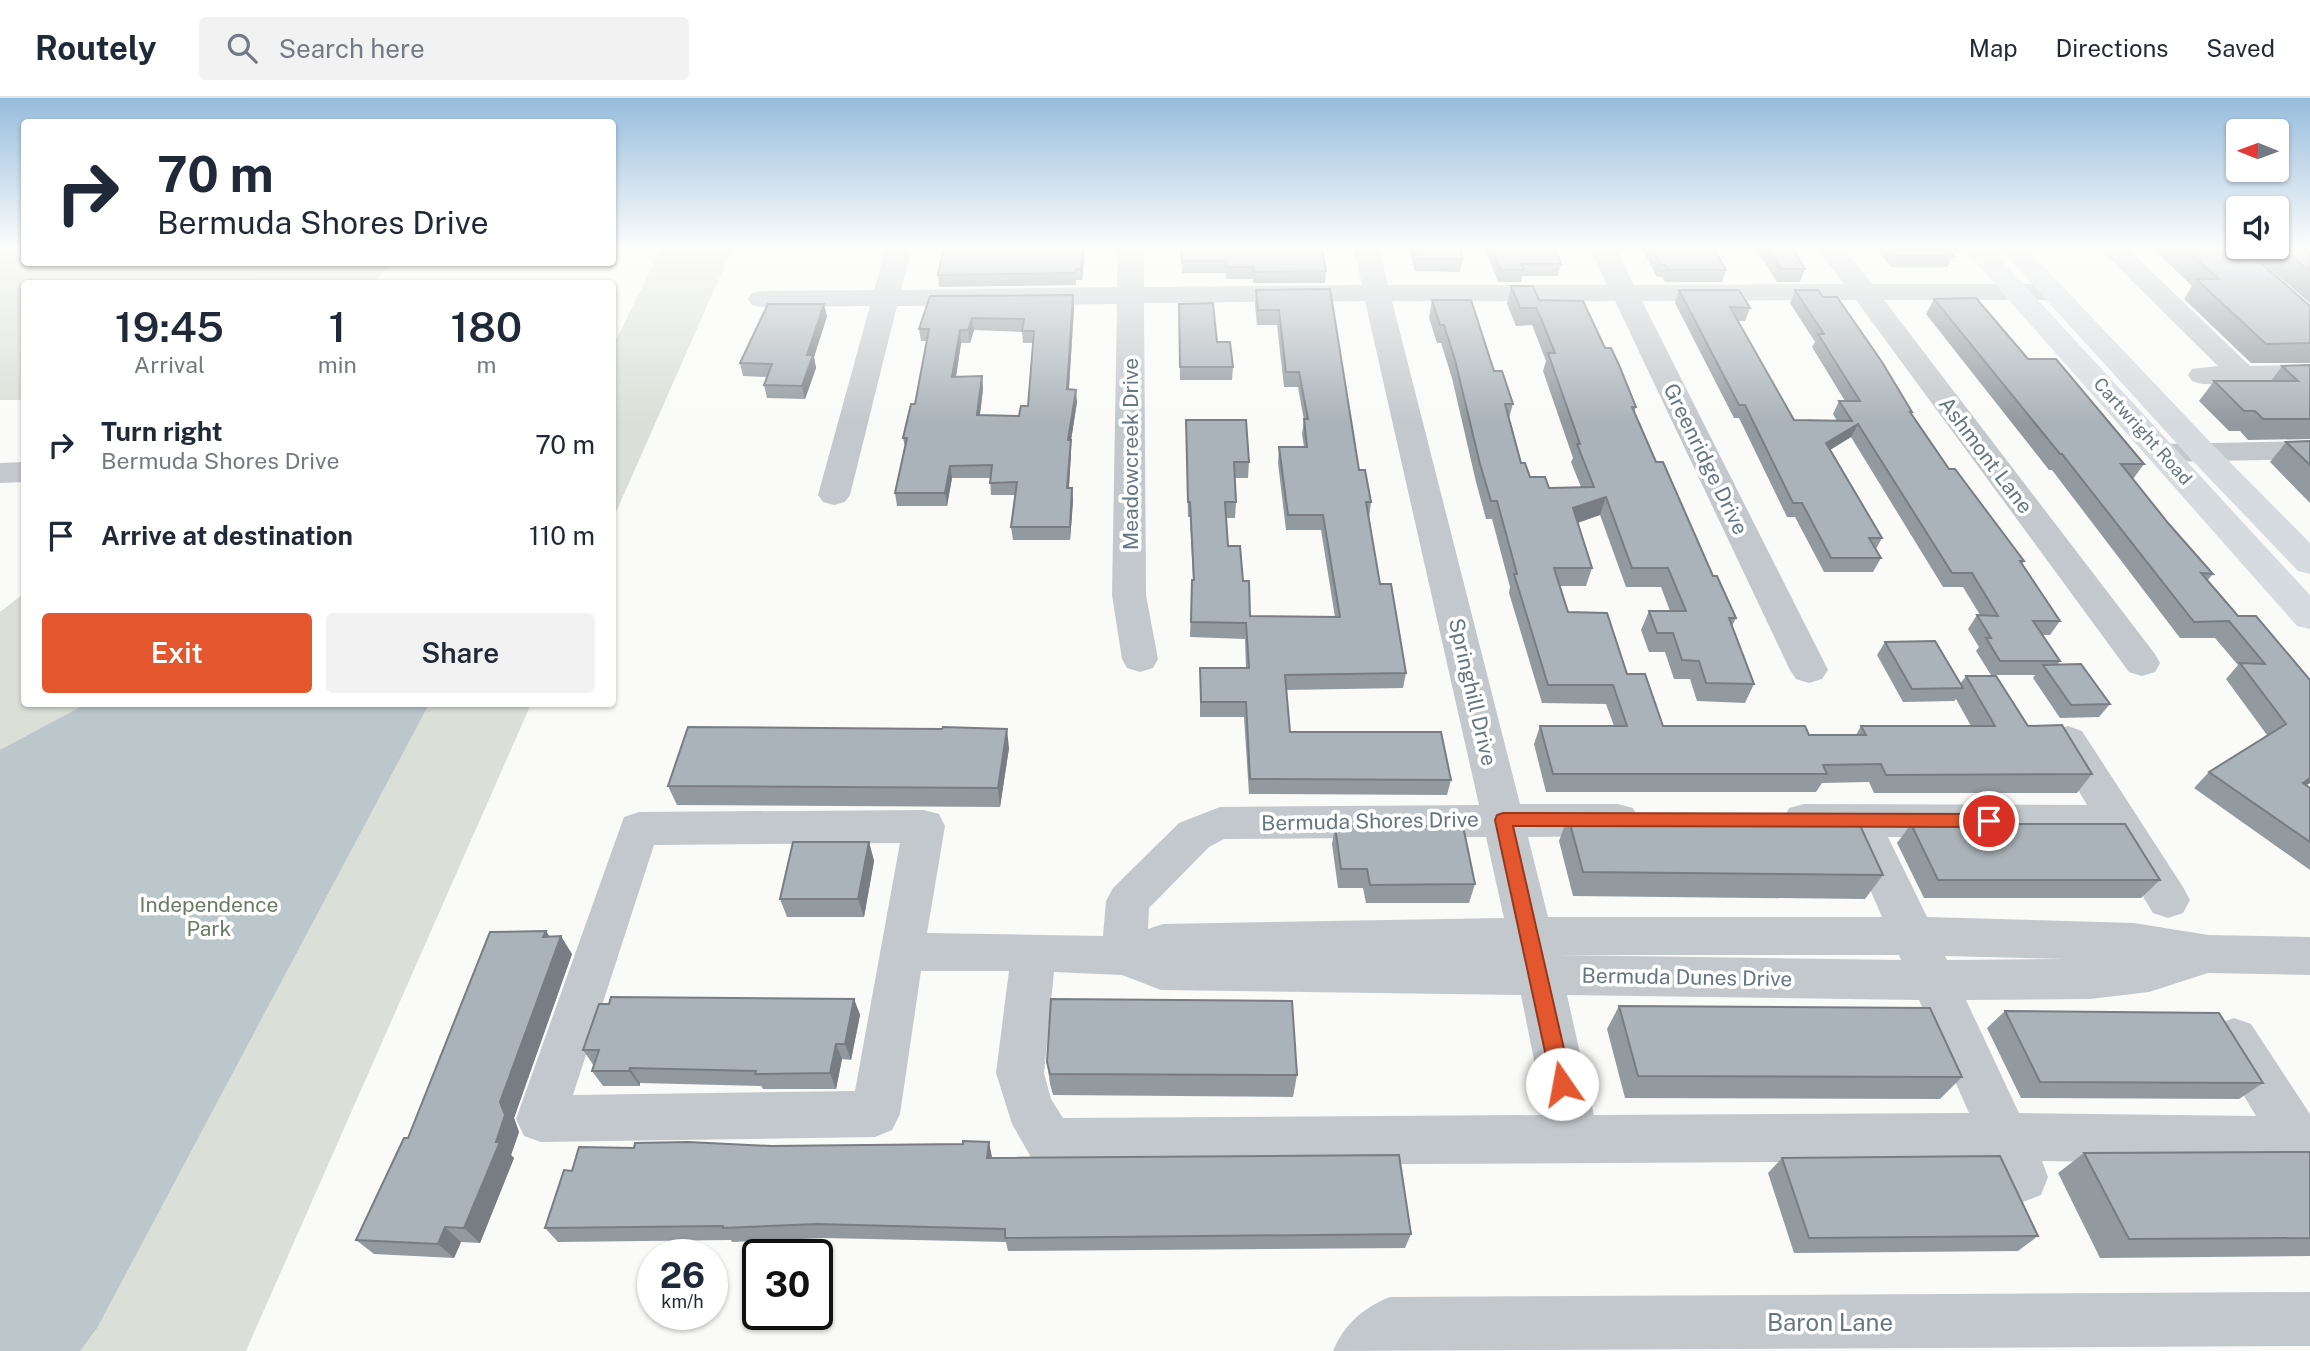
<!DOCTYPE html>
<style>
body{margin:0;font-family:"Public Sans",sans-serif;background:#f2f2f3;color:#1f2937;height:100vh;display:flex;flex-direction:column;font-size:26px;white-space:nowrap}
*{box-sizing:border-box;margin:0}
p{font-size:23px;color:#747a83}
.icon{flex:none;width:38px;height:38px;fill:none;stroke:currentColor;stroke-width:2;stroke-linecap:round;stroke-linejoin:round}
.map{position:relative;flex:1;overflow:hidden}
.panel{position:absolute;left:21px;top:182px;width:595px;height:427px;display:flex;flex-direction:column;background:#fff;border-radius:7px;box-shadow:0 2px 5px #0004}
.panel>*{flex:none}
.hud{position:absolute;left:21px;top:21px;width:595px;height:147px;border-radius:7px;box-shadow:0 2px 5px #0004;background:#fff;color:#1f2937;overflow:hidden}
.needle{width:46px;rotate:271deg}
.fabs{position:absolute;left:2226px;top:21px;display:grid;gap:14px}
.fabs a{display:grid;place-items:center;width:63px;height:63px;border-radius:7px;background:#fff;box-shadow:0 2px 5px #0004;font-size:35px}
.speed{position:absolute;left:637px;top:1141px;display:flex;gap:14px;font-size:35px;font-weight:700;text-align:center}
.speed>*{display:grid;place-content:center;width:91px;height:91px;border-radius:50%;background:#fff;box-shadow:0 2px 5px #0004;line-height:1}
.speed small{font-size:18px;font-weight:400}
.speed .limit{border:4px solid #111;border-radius:10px;background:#fff;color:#111}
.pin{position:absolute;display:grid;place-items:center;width:60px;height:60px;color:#fff;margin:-30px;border:4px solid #fff;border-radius:50%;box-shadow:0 2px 7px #0007}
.me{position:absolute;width:77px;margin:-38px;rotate:348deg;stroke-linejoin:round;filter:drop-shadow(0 0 5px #0008)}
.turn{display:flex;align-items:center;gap:24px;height:147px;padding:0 21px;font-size:32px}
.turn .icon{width:91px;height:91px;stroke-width:2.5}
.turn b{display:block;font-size:49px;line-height:60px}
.eta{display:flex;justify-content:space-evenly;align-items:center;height:119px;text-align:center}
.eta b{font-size:42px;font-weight:600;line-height:49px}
.cta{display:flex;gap:14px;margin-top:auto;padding:14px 21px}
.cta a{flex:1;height:80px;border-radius:7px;background:#e4572e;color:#fff;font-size:28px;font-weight:600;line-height:80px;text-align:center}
.cta a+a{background:#f2f2f3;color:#1f2937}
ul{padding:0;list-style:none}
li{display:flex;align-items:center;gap:21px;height:91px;padding:0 21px}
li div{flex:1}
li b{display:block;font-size:26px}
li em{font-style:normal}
header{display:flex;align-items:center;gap:42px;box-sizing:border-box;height:98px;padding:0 35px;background:#fff;border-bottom:2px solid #e0e1e3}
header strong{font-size:33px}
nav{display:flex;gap:38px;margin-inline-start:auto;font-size:24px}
.search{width:490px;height:63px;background:#f2f2f3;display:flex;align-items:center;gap:18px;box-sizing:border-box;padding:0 24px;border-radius:7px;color:#747a83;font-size:26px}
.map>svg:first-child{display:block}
</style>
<header>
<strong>Routely</strong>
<div class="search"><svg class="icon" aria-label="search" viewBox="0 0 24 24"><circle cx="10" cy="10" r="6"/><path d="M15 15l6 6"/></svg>Search here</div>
<nav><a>Map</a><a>Directions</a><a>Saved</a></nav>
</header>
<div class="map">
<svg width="2310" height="1253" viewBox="0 0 2310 1253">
<rect width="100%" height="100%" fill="#fafaf8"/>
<!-- green -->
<g fill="#dadfd7">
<polygon points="0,149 24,149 24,164 390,165 374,185 24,186 24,302 0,302"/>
<polygon points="662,149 733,149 613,421 613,248"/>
<polygon points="24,495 24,606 531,606 246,1253 0,1253 0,514"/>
</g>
<!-- water -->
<polygon fill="#bbc7cb" points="86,606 429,606 97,1230 80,1253 0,1253 0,652"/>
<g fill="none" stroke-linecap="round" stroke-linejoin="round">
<!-- minor -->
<g fill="#c3c8cc" fill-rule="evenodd">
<path d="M 886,149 L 912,149 L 901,192 L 1117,189 L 1118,149 L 1144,149 L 1144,189 L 1362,187 L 1353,149 L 1379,149 L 1388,187 L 1607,187 L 1589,149 L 1615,149 L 1634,187 L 1844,186 L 1817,149 L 1843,149 L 1872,186 L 2053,186 L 2062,188 L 2066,194 L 2062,200 L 2053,202 L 1884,202 L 2155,556 L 2160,565 L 2155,574 L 2142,578 L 2129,574 L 1856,202 L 1642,203 L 1828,572 L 1822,581 L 1809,585 L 1796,581 L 1790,572 L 1615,203 L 1392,203 L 1520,706 L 1618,706 L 1633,710 L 1639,722 L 1633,734 L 1618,738 L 1528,739 L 1548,819 L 1882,819 L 1847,738 L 1804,738 L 1789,734 L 1783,722 L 1789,710 L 1804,706 L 2087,707 L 2049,643 L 2054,633 L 2068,628 L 2082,633 L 2183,789 L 2190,802 L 2183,815 L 2168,820 L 2153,815 L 2107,739 L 1888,739 L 1927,819 L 2134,825 L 2208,837 L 2310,839 L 2310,877 L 2208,875 L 2149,894 L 2090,901 L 1966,902 L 2019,1015 L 2256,1018 L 2210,941 L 2217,926 L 2234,920 L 2251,926 L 2310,1016 L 2310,1083 L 2291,1076 L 2285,1067 L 2042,1063 L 2048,1079 L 2041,1097 L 2023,1104 L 2005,1097 L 1990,1063 L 1050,1068 L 1032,1061 L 1012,1026 L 996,975 L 1009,873 L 921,873 L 900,1016 L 892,1032 L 875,1039 L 541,1044 L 524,1038 L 516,1021 L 624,719 L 639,714 L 924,712 L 939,716 L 945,728 L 927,835 L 1103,838 L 1106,803 L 1113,790 L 1179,725 L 1220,709 L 1479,707 L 1365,203 L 1144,205 L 1146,497 L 1158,561 L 1153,570 L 1140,574 L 1127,570 L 1122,561 L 1112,497 L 1117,206 L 897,208 L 850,397 L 845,404 L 834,407 L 823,404 L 818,397 L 870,208 L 761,209 L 752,207 L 748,201 L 752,195 L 761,193 L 874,192 ZM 1486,739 L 1504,820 L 1163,826 L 1148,831 L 1149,810 L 1209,749 L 1224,741 ZM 900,745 L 855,993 L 573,997 L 654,747 ZM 1558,857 L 1899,857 L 1901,862 ZM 1945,858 L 2067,861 L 1947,862 ZM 1054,874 L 1122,877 L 1161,892 L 1521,897 L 1545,1017 L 1063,1020 L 1051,1001 L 1044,975 ZM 1567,897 L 1919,902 L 1969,1015 L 1594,1017 Z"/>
<polygon points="2098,149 2126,149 2250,268 2310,267 2310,285 2202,286 2192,283 2188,277 2192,271 2218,268"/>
<polygon points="2310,343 2310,361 2164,364 2153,362 2148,355 2153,348 2164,346"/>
<polygon points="24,364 24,384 0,385 0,365"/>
<path d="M 2310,1194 L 2310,1248 L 1333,1253 C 1344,1226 1363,1210 1390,1199 Z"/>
</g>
<!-- major -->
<g fill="#d6dbdf" fill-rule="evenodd">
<polygon points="1962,149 1989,149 2310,497 2310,531 2297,528"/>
<polygon points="1998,149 2025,149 2212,346 2310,445 2310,476 2298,473 2190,360"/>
</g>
</g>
<!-- wall -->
<g fill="#929a9f" fill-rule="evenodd">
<polygon points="944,149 1085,149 1082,182 1076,182 1076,187 939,189 938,177"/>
<polygon points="1180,149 1322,149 1326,173 1325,185 1253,185 1253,181 1226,181 1226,175 1182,175"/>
<polygon points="1408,149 1470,149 1460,153 1463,161 1460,174 1415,173"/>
<polygon points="1484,149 1554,149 1561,166 1558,178 1522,178 1521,184 1498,184"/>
<polygon points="1641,149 1713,149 1726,172 1722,184 1665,184 1662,179 1657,179"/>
<polygon points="1755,149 1792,149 1805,171 1800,184 1777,184"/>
<polygon points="1875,149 1947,149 1953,158 1947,169 1891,169"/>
<polygon points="2151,149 2243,149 2310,208 2310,265 2251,265 2184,201 2192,188"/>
<polygon points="2244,149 2310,149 2310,205"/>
<polygon points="1511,188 1539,202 1605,250 1636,309 1634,314 1656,364 1713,478 1736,520 1732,528 1754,586 1745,605 1697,603 1690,581 1674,581 1665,554 1649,554 1641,532 1649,513 1670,513 1661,489 1626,489 1600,417 1578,425 1592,470 1586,488 1560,488 1568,514 1627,576 1663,628 1809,637 1856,637 1861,628 1971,628 1956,601 1954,603 1903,604 1877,557 1885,544 1960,586 1966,578 2028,628 2092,676 2077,695 1874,695 1869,684 1822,685 1816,694 1546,694 1534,646 1540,628 1614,628 1606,606 1542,605 1509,495 1510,489 1492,421 1486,421 1476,384 1452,280 1441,245 1437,245 1429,220 1432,202 1494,273 1513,306 1509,320 1521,365 1530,379 1549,390 1581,389 1571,364 1573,360 1543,273 1546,263 1532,227 1516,228 1507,206"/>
<polygon points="1330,191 1359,372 1371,404 1369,420 1380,486 1406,575 1403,590 1286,592 1290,634 1451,682 1447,697 1249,696 1244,619 1200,619 1200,570 1246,570 1245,541 1190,539 1192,482 1193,482 1190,419 1188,419 1186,322 1249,364 1248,380 1235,380 1236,404 1235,420 1226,420 1228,448 1243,483 1250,518 1335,519 1321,432 1286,432 1278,365 1279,349 1304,349 1302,336 1304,322 1298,289 1284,289 1277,227 1257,227 1255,207 1256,192"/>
<polygon points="1679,192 1750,210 1745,223 1738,223 1794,322 1837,323 1833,316 1839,303 1845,303 1812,249 1815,244 1790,205 1795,192 1823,199 1912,314 1911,316 1949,371 2024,463 2022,466 2060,523 2050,537 2042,537 2060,563 2058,566 2110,606 2099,619 2060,620 2033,580 2035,577 1991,577 1976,553 1979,549 1968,531 1977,517 1980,517 1963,489 1943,489 1851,339 1830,352 1882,440 1876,451 1881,460 1873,474 1824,474 1795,419 1787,419 1739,320 1734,320 1675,205"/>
<path d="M 930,198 L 1074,209 L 1069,291 L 1077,304 L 1071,342 L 1071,355 L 1069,390 L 1072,390 L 1073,403 L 1070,442 L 1013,442 L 1011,429 L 1015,397 L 991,397 L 990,380 L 952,380 L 947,408 L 897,408 L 895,395 L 905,349 L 903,340 L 915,306 L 927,243 L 921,243 L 919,231 ZM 974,232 L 1022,234 L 1023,245 L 1033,245 L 1028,308 L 1019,318 L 980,317 L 983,291 L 982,278 L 956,279 L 961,245 L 970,245 Z"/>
<polygon points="1934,201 2028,261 2144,366 2133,381 2168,425 2213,476 2207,483 2238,518 2310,582 2310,685 2306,687 2310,690 2310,772 2194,690 2209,674 2267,637 2226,581 2238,567 2215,540 2180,540 2052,372 2049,372 1926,216"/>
<polygon points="1179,206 1217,244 1233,269 1232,282 1180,282"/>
<polygon points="827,218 814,259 816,270 805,301 767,300 764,287 767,279 743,278 740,265"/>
<polygon points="2310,267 2310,341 2248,342 2240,333 2229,333 2199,303 2214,283 2271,283 2282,268"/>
<polygon points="2310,343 2310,405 2270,364 2286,344"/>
<polygon points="1009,650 1000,709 677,707 668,688"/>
<polygon points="1568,718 1883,777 1865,801 1573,798 1559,743"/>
<polygon points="1911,726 2160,782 2141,800 1924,800 1897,745"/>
<polygon points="1335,728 1475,786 1469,805 1366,805 1363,790 1338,790 1332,746"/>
<polygon points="869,744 874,763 864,819 787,819 780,801"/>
<polygon points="546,833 549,839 572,856 514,1020 519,1034 511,1057 514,1060 480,1145 461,1144 454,1160 374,1156 356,1142 408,1040"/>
<polygon points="854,901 860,917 851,962 842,961 836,991 763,991 761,988 640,985 640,988 603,988 592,973 594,968 583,952"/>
<polygon points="1619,908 1962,979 1940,1001 1625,1000 1607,931"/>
<polygon points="2005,913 2263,985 2239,1001 2021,1000 1987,930"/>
<polygon points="1047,964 1297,977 1293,999 1053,997 1050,986"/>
<polygon points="634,1050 992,1059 1411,1136 1405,1150 1008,1153 1006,1144 824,1140 732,1144 731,1142 558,1144 545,1130 572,1073"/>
<polygon points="2310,1054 2310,1158 2100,1160 2058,1075 2084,1055"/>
<polygon points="1782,1060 2038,1138 2018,1153 1794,1155 1768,1075"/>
</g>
<!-- shaded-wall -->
<g fill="#777d82">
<polygon points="1083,149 1085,149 1082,182 1081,171"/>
<polygon points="1455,149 1470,149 1454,155"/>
<polygon points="1073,197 1074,209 1068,304 1067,291"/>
<polygon points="824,206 827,218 814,259 816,270 805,301 802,288 807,257"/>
<polygon points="972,220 974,232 970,245 968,232"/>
<polygon points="960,232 961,245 954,291 952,279"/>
<polygon points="982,278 983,291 978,330 977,317"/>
<polygon points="1076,292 1077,304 1069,355 1068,342"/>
<polygon points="1858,326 1851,339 1820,358 1826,345"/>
<polygon points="1071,342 1071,355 1068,403 1067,390"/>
<polygon points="950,368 952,380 947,408 945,395"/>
<polygon points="1072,390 1073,403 1070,442 1070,429"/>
<polygon points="1606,399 1600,417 1567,428 1573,410"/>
<polygon points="1007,631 1009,650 1000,709 998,690"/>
<polygon points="2310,680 2310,685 2286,700 2303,685"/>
<polygon points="869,744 874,763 864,819 858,801"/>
<polygon points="546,833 556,849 561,838 572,856 514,1020 519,1034 511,1057 514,1060 480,1145 464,1130 496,1044 500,1004"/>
<polygon points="854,901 860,917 851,962 845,946"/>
<polygon points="836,946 842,961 836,991 830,975"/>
<polygon points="630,970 640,985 640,988 629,973"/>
<polygon points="989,1044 992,1059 987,1060"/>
<polygon points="445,1129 461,1144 454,1160 438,1146"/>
</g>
<!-- building -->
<g fill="#aab3b9" stroke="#777d82" stroke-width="2" fill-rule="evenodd">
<polygon points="944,149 1083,149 1081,171 1076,171 1075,175 938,177"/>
<polygon points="1181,149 1322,149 1326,173 1254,174 1254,169 1227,169 1226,163 1182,163"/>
<polygon points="1413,149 1459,149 1463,161 1417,161"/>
<polygon points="1491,149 1554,149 1561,166 1521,166 1524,172 1501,172"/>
<polygon points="1651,149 1713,149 1726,172 1668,172 1666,167 1661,167"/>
<polygon points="1767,149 1792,149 1805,171 1781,171"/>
<polygon points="1889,149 1947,149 1953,158 1896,158"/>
<polygon points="2183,149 2243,149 2310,208 2310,245 2266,246 2196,181 2219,181"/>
<polygon points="2280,149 2310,149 2310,173"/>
<polygon points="1511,188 1533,188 1539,202 1583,203 1605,250 1611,250 1619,267 1636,309 1632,309 1656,364 1663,364 1713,478 1717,478 1736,520 1729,520 1754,586 1706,585 1699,563 1682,562 1673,535 1657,535 1649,513 1686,513 1668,470 1632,470 1606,399 1573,410 1592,470 1554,470 1568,514 1607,515 1627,576 1645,576 1663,628 1805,628 1809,637 1866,637 1861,628 1995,628 1966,578 1996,578 2028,628 2062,627 2092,676 1886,677 1881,666 1823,667 1827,676 1553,676 1540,628 1627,628 1613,587 1548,587 1514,476 1517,476 1497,403 1491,403 1480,366 1455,262 1444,227 1440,227 1432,202 1471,202 1494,273 1502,273 1513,306 1505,306 1521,365 1525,365 1530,379 1545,379 1549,390 1594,389 1577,346 1580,346 1548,255 1555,255 1543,225 1536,210 1520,210"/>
<polygon points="1330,191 1359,372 1365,372 1371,404 1366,404 1380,486 1391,486 1406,575 1285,577 1290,634 1441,634 1451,682 1250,681 1246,604 1201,604 1200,570 1249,570 1246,525 1191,524 1192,482 1194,482 1190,404 1188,404 1186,322 1246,322 1249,364 1234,364 1236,404 1225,404 1228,448 1240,448 1243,483 1249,483 1250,518 1340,519 1323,417 1288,417 1279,349 1307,349 1304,321 1308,321 1299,274 1286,274 1279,212 1258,212 1256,192"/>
<polygon points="1679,192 1739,192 1750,210 1730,209 1794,322 1852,323 1839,303 1860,303 1818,236 1824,236 1795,192 1818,192 1823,199 1837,199 1882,264 1912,314 1910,314 1949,371 1955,371 2024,463 2020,463 2060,523 2033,523 2060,563 2000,563 1986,540 1991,540 1977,517 1998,518 1972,475 1952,475 1858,326 1826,345 1882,440 1869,440 1881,460 1831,460 1802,405 1793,405 1745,307 1739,307"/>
<path d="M 1073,197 L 1067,291 L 1076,292 L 1068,342 L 1071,342 L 1067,390 L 1072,390 L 1070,429 L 1011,429 L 1017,384 L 990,385 L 992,367 L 950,368 L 945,395 L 895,395 L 907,340 L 903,340 L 911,306 L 915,306 L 929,231 L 919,231 L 930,198 ZM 972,220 L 1024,221 L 1022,233 L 1034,233 L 1028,308 L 1021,308 L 1019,318 L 977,317 L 982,278 L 952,279 L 960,232 L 968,232 Z"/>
<polygon points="1976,200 2028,261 2056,261 2144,366 2121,366 2168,425 2213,476 2201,475 2238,518 2256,518 2310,582 2310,680 2303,685 2310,690 2310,744 2209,674 2286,626 2240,565 2265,566 2229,523 2194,524 2062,356 2060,356 1934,201"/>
<polygon points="1213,205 1217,244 1230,244 1233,269 1180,269 1179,206"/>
<polygon points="768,206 824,206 807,257 813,257 802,288 764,287 772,266 740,265"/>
<polygon points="2310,267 2310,321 2263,321 2255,313 2244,313 2214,283 2298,283 2282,268"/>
<polygon points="2310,343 2310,367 2286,344"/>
<polygon points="1935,543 1963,590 1912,591 1885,544"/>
<polygon points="2081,566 2110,606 2071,607 2043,567"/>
<polygon points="688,629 942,631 943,629 1007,631 998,690 668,688"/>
<polygon points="1568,718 1857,721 1883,777 1583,774"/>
<polygon points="1911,726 2125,726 2160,782 1938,782"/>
<polygon points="1335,728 1463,728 1475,786 1370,787 1367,771 1341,771"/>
<polygon points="793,744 869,744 858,801 780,801"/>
<polygon points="546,833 543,839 561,838 500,1004 505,1017 496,1044 500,1044 464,1130 445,1129 438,1146 356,1142 404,1040 408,1040 490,834"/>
<polygon points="611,899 854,901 845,946 836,946 830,975 755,976 756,973 630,970 629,973 592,973 599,952 583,952 599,906 609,906"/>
<polygon points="1051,901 1292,903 1297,977 1050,976 1047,964"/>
<polygon points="1619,908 1930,910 1962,979 1638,978"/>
<polygon points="2005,913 2219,915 2263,985 2040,984"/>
<polygon points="963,1043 989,1044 987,1060 1399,1057 1411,1136 1005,1140 1005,1131 817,1126 723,1130 723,1128 545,1130 564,1072 572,1073 579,1049 634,1050 635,1045 688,1044 771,1048 963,1046"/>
<polygon points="2310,1054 2310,1140 2129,1141 2084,1055"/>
<polygon points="2000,1058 2038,1138 1809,1140 1782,1060"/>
</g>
<!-- sky -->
<linearGradient id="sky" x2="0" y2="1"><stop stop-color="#96bcdc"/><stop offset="0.46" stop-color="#fdfdfc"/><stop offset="1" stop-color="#fdfdfc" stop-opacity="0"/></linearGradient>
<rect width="2310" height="325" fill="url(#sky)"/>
<!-- route -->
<polygon fill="#e4572e" stroke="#94391e" stroke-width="2" points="1503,715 1989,716 1995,718 1997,723 1995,727 1989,729 1513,728 1572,986 1569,993 1562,996 1555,993 1552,986 1495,722 1497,717"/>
<g text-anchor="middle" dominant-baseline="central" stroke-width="7" stroke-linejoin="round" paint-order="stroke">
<!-- far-street labels -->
<g font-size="18" fill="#657683" stroke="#fff">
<text transform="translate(2143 333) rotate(48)">Cartwright Road</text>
</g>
<!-- street labels -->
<g font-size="21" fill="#657683" stroke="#fff">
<text transform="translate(1130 356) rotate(-90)">Meadowcreek Drive</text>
<text transform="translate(1986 357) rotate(53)">Ashmont Lane</text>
<text transform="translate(1706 361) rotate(64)">Greenridge Drive</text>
<text transform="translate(1473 594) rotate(77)">Springhill Drive</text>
<text transform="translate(1370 723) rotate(-1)">Bermuda Shores Drive</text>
<text transform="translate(1687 879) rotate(1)">Bermuda Dunes Drive</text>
</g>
<!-- park labels -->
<g font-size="21" fill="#687a64" stroke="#fff">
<text x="209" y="806">Independence<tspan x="209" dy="24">Park</tspan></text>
</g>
<!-- near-street labels -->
<g font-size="24" fill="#657683" stroke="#fff">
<text x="1830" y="1224">Baron Lane</text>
</g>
</g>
</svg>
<div class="fabs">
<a><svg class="needle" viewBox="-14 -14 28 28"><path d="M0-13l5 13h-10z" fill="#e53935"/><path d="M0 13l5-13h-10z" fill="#747a83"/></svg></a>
<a><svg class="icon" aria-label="sound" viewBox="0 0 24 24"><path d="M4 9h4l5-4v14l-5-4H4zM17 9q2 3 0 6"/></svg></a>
</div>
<div class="speed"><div>26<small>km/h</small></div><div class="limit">30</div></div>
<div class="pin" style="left:1989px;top:723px;background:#d93025"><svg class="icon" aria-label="arrive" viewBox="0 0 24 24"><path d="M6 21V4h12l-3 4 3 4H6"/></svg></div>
<svg class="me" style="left:1562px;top:986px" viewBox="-20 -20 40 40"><circle r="19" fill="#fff"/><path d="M0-13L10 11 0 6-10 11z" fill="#e4572e"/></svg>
<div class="hud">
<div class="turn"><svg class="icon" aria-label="right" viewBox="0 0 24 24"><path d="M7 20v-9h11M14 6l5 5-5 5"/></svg><div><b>70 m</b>Bermuda Shores Drive</div></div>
</div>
<section class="panel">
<div class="eta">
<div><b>19:45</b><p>Arrival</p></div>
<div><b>1</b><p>min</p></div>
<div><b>180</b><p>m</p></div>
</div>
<ul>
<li><svg class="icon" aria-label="right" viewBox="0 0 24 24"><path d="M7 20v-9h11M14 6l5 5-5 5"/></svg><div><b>Turn right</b><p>Bermuda Shores Drive</p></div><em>70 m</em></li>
<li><svg class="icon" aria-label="arrive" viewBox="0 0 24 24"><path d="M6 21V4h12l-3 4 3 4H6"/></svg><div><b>Arrive at destination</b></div><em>110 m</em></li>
</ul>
<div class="cta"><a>Exit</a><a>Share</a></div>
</section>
</div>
